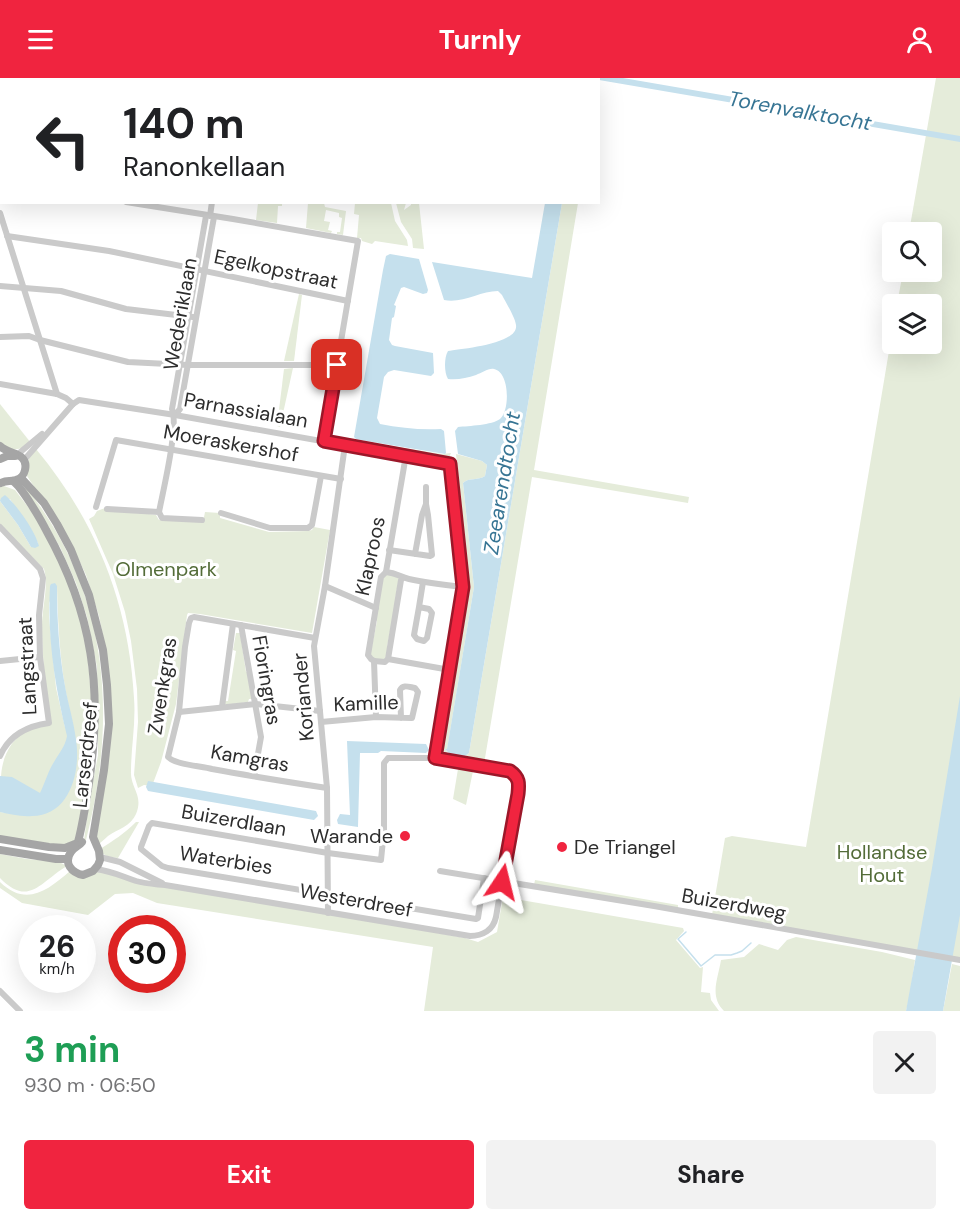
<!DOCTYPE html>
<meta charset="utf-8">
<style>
body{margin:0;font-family:"DM Sans",sans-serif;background:#f2f2f2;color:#202124;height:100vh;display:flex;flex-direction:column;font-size:22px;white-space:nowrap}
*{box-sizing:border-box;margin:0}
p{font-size:20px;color:#757577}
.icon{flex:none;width:33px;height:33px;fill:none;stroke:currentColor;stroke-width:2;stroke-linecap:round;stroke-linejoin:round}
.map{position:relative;height:933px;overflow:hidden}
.details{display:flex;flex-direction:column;background:#fff;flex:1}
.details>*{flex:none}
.guide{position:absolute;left:0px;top:0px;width:600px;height:126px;box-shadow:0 6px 24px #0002;background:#fff;color:#202124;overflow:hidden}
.tools{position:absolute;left:882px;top:144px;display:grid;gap:12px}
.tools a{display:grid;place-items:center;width:60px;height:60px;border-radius:6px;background:#fff;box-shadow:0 6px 24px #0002;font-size:30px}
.speed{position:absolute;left:18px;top:837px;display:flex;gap:12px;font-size:30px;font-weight:700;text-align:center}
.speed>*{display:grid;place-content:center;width:78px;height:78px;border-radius:50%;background:#fff;box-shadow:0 6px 24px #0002;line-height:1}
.speed small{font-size:15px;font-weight:400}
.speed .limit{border:9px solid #d22;background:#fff;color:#111}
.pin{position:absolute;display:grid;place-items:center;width:51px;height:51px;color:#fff;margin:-26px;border-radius:12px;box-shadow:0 3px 9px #0006}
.me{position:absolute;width:66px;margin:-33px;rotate:10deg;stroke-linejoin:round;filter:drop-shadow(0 0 4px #0008)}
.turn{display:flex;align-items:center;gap:21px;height:126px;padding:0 24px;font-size:27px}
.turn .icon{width:78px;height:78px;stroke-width:2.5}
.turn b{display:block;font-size:42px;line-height:51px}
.round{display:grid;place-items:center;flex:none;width:63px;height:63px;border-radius:6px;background:#f2f2f2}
.head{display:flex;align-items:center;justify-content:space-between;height:102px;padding:0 24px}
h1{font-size:36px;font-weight:700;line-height:45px;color:#1e9e55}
.cta{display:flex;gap:12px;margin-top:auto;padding:12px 24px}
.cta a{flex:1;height:69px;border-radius:6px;background:#f0243f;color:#fff;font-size:24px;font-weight:700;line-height:69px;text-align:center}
.cta a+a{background:#f2f2f2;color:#202124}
header{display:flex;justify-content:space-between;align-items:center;height:78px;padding:0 24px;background:#f0243f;color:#fff;font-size:27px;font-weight:700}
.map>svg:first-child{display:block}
</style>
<header><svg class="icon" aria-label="menu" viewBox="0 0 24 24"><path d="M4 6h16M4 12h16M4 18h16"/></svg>Turnly<svg class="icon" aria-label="person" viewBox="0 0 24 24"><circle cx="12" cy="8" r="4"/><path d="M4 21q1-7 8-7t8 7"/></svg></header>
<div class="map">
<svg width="960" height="933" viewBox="0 0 960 933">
<rect width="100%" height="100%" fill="#fff"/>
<!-- green -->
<g fill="#e5ecda" fill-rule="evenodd">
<polygon points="936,0 960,0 960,880 916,873 712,837 725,760 732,758 806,769 892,255 892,266 932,266 932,226 897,226 903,194 932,194 932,154 909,154"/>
<polygon points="258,125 282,125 282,128 278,128 277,145 256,142"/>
<polygon points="308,125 324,125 325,129 346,133 343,157 337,156 337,154 340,154 342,140 339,139 339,135 326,132 324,143 330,144 328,152 332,153 331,155 306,150"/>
<polygon points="355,125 391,125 395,143 407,162 408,168 375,163 372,166 362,163 361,160 357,160 359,137 354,136"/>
<polygon points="396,125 406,125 404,132 411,127 411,125 419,125 424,171 413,170 412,161 401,144"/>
<path d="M 562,125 L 578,125 L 534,392 L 689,419 L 688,425 L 532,399 L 484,686 L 444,679 L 443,673 L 470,510 L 456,376 L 482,383 L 487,387 L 485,398 C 478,403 469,399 463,405 L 474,509 L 447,672 L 445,671 L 449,677 L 465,678 L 469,675 Z"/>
<polygon points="299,216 302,217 294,283 284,283"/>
<polygon points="293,290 280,349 277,348 284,291"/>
<path d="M 0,326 L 31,365 C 22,371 18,372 7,371 L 0,364 Z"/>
<polygon points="331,358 442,376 451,375 448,382 331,362"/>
<path d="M 36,371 C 96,443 129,526 134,620 C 136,645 131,669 131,693 C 130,710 144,717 136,736 C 131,748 118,751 108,758 C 105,761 101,764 98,767 L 96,764 L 110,670 L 106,573 L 99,538 L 86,497 L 69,461 L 27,398 L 29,379 Z"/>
<path d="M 20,402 C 108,507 119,634 86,762 L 84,762 L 89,725 L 98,677 L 97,589 L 87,539 L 76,505 L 60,469 Z"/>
<path d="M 4,408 L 15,412 L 32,434 L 52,467 L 72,513 L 86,561 L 93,638 L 79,755 L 74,764 L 65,768 L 0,758 L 0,734 L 14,736 C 10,726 3,716 1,706 C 0,683 9,662 28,652 C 34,648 44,648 51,647 C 46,614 42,581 42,548 C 42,530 49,507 44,491 L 0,446 L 0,409 ZM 10,421 L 38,465 L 31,469 L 18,447 L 0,423 ZM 57,508 C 58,555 61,601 73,647 L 65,649 L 56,610 L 49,539 L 49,525 Z"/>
<polygon points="105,430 156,437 159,442 203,444 205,434 220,435 220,440 269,454 308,453 312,452 314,449 330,452 312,555 200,536 188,535 187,537 176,626 161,684 152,708 144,707 138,710 134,697 138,644 137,611 131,563 125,534 113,496 89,441 94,438 97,433"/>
<polygon points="387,496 399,499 395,522 396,523 387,569 388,570 385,581 374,581 370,578 377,543 375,542 383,499"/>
<polygon points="236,555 240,555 246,594 248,594 252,621 249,621 248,624 227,627 225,626 223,623 228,623 236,573 233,572"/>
<polygon points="458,691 473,693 466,727 453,721"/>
<path d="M 136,744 L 139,744 L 118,780 C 111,779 103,779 100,771 C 113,763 125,755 136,744 Z"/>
<path d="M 0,776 L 27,781 L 59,784 L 67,788 C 41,803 29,830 0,800 Z"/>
<path d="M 70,793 L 99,794 L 465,860 L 478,864 L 497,854 L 503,819 L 683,850 L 684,853 L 676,862 L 700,890 L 703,889 L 701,914 L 710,915 L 711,922 L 719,933 L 424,933 L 433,869 L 157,825 L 133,815 L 115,816 L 88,837 L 22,825 L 0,810 L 0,804 C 26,829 47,813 70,793 Z"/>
<polygon points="535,802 678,827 678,832 534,807"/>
<path d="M 796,859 L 882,874 L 915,882 L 910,917 L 906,933 L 724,933 C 709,918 718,901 721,882 L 744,879 L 759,866 L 778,872 L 787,862 Z"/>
<polygon points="952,886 960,888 960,933 943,933"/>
</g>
<!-- water -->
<g fill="#c5e0ed">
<polygon points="596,0 623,0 960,58 960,64 599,2 596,1"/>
<path d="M 545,125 L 562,125 L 469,675 L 465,678 C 454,678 452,679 445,671 L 447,671 L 474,509 L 463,405 C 469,399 478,403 485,398 L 487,387 L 482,383 L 458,376 L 455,353 L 458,349 C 469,348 492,347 500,341 C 510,333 510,294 494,291 C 488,290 482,295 476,297 C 467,300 458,302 448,301 C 444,295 444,279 448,273 C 461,271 519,266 516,247 C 515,239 506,225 502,217 L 498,213 C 480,213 462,226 444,222 L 432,184 L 532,200 Z"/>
<path d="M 390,176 L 419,181 L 428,212 L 427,215 L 423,216 L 404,209 L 401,210 L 394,227 L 396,228 L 394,239 L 392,240 L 389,262 L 392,267 L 395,268 L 433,275 L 434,295 L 431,298 L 394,292 L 388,294 L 384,299 L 377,340 L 380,346 C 400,350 420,352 441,351 L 444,353 L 446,375 L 445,376 L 361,362 L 356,361 L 354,359 L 383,192 L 386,178 Z"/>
<path d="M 5,417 C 17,427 35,453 39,468 L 35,470 L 31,469 L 18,447 L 0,423 L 1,420 Z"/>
<path d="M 55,505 L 57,508 C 57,541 59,575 65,608 C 68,626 74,644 76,662 C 81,693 70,738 32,738 C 21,739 10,736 0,734 L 0,698 L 12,699 L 40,715 C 45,705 48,693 54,684 C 59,675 65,669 67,658 C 55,609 47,559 50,508 L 51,506 Z"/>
<polygon points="960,618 960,837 943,933 906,933 932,790"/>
<polygon points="347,663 426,666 429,672 426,675 381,673 378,675 360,675 358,749 338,746 337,742 340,736 350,737"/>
<polygon points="148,703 316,733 318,738 314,742 148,713 146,709"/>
</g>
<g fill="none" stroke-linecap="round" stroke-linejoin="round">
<!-- stream -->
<polyline stroke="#c5e0ed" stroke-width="1.5" points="686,854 678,861 701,888 715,877 731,877 737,875 742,873 751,865"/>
<!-- minor -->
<g stroke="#cacaca" stroke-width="6">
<polyline points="267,0 269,2"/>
<polyline points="33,2 34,0"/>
<polyline points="83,2 83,0"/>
<polyline points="131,2 131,0"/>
<polyline points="179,2 179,0"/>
<polyline points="233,2 233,0"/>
<polyline points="0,104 2,104"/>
<polyline points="126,124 233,141 358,163 324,363"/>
<polyline points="0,135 57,316"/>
<polyline points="210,138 212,124"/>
<polyline points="7,158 109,173 348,223"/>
<polyline points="0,208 61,213 126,231 193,239"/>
<polyline points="0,259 29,258 40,262 128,284 188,287 337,287"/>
<polyline points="0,306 57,316 66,320 73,326"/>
<polyline points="175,337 180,331 214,139"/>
<polyline points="18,376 42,356"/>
<polyline points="24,382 73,326 79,322 175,337 450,386 463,509 435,680"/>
<polyline points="426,426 426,409"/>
<polyline points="96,429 116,362 341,401"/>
<polyline points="107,431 159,434 162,440 202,442"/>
<path d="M 159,434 C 163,413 179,347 172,331 L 206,138"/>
<polyline points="221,435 270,450 308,450 312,447 321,398"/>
<path d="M 0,449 L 40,491 L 43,500 L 39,537 L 40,579 L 49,645 C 27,648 9,657 0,678"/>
<polyline points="389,472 430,478 432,477 428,437 426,426 422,437 415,476"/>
<path d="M 386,494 C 397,495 400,499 409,501 C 427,505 445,507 463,509"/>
<polyline points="325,508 376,530"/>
<polyline points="419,529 414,557 417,561 424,563 427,560 432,535 429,531 419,529 423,504"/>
<polyline points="241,547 261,659 254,698"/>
<path d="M 315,560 L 194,539 L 191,540 L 189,545 L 185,569 L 179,634 L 168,679 C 176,687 201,688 212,691 C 250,698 288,704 327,710"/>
<polyline points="388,581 450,592"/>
<polyline points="0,583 40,579"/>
<polyline points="374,583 385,584 388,581 401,502 403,500"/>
<polyline points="222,629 233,546"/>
<polyline points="179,634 256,626 320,633"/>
<polyline points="376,639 374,583 371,581 368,577 381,499 386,494 406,377"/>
<path d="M 321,644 L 376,639 L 412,640 L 418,614 L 415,610 C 409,609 403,606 400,612 L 401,640"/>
<polyline points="100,779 120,784 162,805"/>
<path d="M 95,791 C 112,793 121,798 136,803 C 146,806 155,806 165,807 L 470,858 C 483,858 493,852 496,839 L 519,703 L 515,697 L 510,693 L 435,680 L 388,680 L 384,685 L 384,752 L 381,782 L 328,775 L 152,745 L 149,748 L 141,769 L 141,771 L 162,788 L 168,790 L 476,841 L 478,840 L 484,800"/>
<polyline points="440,793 654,828 960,882"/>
<polyline points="328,835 327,710 314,568 325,508 345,367"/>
<polyline points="0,913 20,933"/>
</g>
<!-- major -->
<g stroke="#a5a5a5" stroke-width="8">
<path d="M 0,368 C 8,377 29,374 25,392 C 24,397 20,401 16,402 C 10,404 7,402 1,405"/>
<polyline points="0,381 7,378 15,378"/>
<path d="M 21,400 L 44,425 L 57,446 L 71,472 L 89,517 L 103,572 L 107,607 L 109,646 L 104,692 L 93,759 L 99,773 L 100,782 L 98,787 L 93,793 L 83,797 C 72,795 63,785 71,774 C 74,769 79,768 82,764"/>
<path d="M 13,403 C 21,408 41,442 46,452 C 93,536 103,611 89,705 C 86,725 83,745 78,764"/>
<polyline points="0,761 49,769 65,770 75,766"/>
<polyline points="0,772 56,781 68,781"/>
</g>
</g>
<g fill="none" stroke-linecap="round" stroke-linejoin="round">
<!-- route casing -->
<g stroke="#9c1729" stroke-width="15">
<path id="route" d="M 337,287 L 324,363 L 450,386 L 463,509 L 435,680 L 510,693 C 520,700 519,706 518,716 L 502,804"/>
</g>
<!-- route -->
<use href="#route" stroke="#f0243f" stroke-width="10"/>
</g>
<!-- markers -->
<g fill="#f0243f" stroke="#fff" stroke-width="2">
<circle cx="405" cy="758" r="6"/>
<circle cx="562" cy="769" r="6"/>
</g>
<g text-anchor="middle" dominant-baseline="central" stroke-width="6" stroke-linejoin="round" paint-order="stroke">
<!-- street labels -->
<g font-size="20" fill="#2d2d2d" stroke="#fff">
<text transform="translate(276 191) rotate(12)">Egelkopstraat</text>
<text transform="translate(180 236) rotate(-80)">Wederiklaan</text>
<text transform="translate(246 332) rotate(10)">Parnassialaan</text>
<text transform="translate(231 365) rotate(10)">Moeraskershof</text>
<text transform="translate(370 478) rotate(-78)">Klaproos</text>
<text transform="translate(27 588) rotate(-93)">Langstraat</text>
<text transform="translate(267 602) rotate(80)">Fioringras</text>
<text transform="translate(162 608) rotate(-81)">Zwenkgras</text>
<text transform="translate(303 619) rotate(-95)">Koriander</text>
<text transform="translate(366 625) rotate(-2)">Kamille</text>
<text transform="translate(85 677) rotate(-84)">Larserdreef</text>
<text transform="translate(250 680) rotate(10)">Kamgras</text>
<text transform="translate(234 742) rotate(10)">Buizerdlaan</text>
<text transform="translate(226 782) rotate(9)">Waterbies</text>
<text transform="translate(356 822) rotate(10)">Westerdreef</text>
<text transform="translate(734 826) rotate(10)">Buizerdweg</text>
</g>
<!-- park labels -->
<g font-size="20" fill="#536c38" stroke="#fff">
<text x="166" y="491">Olmenpark</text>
<text x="882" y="774">Hollandse<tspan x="882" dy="23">Hout</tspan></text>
</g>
<!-- poi labels -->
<g font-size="20" fill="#2d2d2d" stroke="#fff" text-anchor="end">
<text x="393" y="758">Warande</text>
<text x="574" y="769" text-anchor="start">De Triangel</text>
</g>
<!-- water labels -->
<g font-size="21" font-style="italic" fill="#377594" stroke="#fff">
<text transform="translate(800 33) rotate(10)">Torenvalktocht</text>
<text transform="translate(502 405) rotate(-81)">Zeearendtocht</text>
</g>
</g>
</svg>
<div class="tools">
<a><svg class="icon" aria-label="search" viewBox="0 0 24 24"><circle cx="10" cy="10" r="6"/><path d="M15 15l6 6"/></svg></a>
<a><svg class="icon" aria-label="layers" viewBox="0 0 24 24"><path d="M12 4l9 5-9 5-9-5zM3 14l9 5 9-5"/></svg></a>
</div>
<div class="speed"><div>26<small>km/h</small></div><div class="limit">30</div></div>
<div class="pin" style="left:337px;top:287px;background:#d93025"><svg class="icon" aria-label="arrive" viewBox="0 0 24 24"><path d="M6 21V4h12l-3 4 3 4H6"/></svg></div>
<svg class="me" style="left:502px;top:804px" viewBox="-20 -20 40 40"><path d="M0-17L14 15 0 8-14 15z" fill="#f0243f" stroke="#fff" stroke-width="4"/></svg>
<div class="guide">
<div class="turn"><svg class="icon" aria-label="left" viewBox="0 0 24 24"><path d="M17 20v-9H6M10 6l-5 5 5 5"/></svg><div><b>140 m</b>Ranonkellaan</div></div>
</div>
</div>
<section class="details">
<div class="head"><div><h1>3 min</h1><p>930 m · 06:50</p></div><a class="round"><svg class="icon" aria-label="close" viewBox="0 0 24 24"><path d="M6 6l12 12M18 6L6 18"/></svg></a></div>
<div class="cta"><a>Exit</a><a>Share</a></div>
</section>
